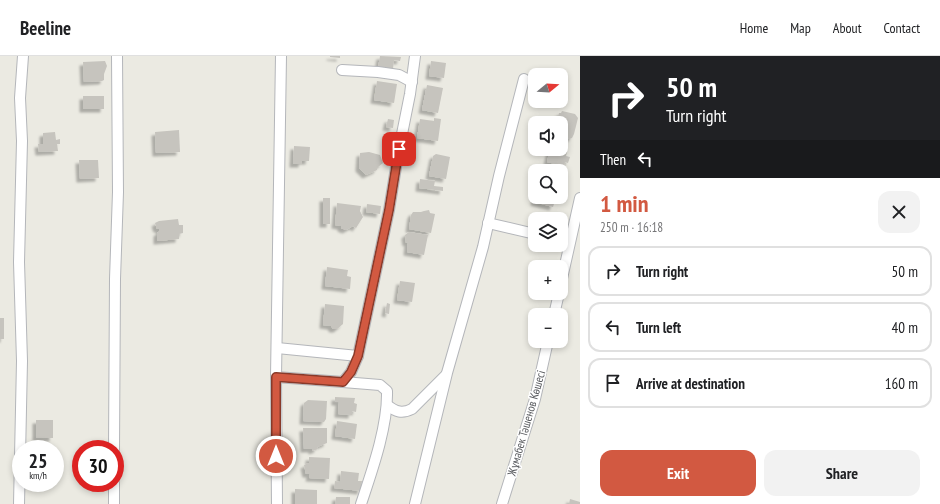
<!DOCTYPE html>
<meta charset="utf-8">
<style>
body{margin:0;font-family:"PT Sans Narrow",sans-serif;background:#f2f2f2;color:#202124;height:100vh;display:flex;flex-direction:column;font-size:15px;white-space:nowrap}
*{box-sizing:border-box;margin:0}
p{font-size:13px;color:#757577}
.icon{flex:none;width:22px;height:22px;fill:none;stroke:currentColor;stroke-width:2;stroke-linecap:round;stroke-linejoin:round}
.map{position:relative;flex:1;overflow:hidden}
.panel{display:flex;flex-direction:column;background:#fff;width:360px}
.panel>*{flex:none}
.guide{background:#202124;color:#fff;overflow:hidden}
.needle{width:26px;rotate:72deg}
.tools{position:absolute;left:528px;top:12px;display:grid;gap:8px}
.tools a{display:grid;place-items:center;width:40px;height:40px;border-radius:8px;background:#fff;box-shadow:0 2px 6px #0003;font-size:20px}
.speed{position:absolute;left:12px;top:384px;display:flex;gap:8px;font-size:20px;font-weight:700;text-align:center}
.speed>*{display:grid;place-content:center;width:52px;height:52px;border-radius:50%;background:#fff;box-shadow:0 2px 6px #0003;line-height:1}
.speed small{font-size:10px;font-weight:400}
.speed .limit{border:6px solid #d22;background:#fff;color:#111}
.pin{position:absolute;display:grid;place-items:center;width:34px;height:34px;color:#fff;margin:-17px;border-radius:8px;box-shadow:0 2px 6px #0006}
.me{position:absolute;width:44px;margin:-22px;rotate:0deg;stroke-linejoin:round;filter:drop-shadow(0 0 3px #0008)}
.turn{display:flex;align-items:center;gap:14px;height:84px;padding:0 20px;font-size:18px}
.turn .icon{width:52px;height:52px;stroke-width:2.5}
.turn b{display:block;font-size:28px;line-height:34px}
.then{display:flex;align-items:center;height:38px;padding:0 20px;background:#0003;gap:8px;font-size:15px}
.round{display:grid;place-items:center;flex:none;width:42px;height:42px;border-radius:12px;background:#f2f2f2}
.head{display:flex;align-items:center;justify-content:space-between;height:68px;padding:0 20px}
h1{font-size:24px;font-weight:700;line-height:30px;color:#d25941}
.primary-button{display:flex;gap:8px;margin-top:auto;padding:8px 20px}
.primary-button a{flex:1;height:46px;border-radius:12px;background:#d25941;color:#fff;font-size:16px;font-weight:700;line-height:46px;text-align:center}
.primary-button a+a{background:#f2f2f2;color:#202124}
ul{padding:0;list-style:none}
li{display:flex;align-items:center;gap:12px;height:50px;margin:0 8px 6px;padding:0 12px;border:2px solid #e0e0e0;border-radius:12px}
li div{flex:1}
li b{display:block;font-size:15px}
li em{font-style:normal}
header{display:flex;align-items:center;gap:24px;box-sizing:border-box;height:56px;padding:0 20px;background:#fff;border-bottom:1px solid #e0e0e0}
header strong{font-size:19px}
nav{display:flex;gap:22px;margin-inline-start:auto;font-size:14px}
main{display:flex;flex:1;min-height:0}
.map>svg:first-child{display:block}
</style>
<header>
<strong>Beeline</strong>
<nav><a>Home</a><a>Map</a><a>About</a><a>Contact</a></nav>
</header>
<main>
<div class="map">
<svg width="580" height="448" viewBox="0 0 580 448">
<defs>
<filter id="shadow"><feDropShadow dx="-3.5" dy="3.5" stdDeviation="1" flood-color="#0004"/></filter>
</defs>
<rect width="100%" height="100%" fill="#ebeae2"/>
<!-- building -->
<g fill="#c6c4be" filter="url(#shadow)">
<polygon points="330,0 340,0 340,2 330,1"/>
<polygon points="380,0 401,1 400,5 394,4 393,13 378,12"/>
<polygon points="105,5 107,10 104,18 104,24 102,25 84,26 83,6"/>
<polygon points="431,5 446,7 444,22 429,20"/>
<polygon points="377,25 397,28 394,47 374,44"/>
<polygon points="427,29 443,32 438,57 422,54"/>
<rect x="83" y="40" width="21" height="13"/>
<polygon points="562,55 575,58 578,62 574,78 572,82 569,83 561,81 561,67 556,67 559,57 561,57"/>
<polygon points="434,62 441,63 438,85 417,82 420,63 434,65"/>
<polygon points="388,63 394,64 393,72 386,71"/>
<polygon points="179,74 180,96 156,97 155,76"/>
<polygon points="55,76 56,84 60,83 60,88 57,88 58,95 39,96 38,88 43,88 43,77"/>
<polygon points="294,90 310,91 309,105 302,105 302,108 293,108"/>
<polygon points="550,93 567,96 566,100 570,101 568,107 565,106 564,110 547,106"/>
<polygon points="369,96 380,99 383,107 378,111 377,114 366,119 359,112 360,97"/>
<polygon points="436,98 450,101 446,123 429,120 433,100"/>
<polygon points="79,104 98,104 99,122 80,123"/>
<polygon points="420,123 435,125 434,130 443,131 443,135 419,132"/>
<polygon points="535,141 556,141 553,151 534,146"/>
<rect x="323" y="142" width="7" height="26"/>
<polygon points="337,147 361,150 360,155 363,161 356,172 353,170 346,174 341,172 341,170 335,169"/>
<polygon points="367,148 381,150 380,158 366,156"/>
<polygon points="429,154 430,157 435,158 431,177 409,173 411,159 413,156 421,156 424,155"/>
<polygon points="178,163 179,169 183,169 183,177 179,178 179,183 157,185 157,177 160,175 159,173 157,173 155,167 159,165"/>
<polygon points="409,176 428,179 424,199 407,196 408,186 406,187 405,179"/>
<polygon points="327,211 348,214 347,220 351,221 350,233 325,230"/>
<polygon points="400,225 415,227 412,246 397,244"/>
<polygon points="387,247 390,248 389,258 385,257"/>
<polygon points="325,248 344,250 343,268 337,273 333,273 331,270 323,269"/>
<rect x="0" y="262" width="4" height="21"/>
<polygon points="335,341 355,342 354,347 357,348 356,356 352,355 352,359 338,358 339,346 335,346"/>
<polygon points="308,344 327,345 326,363 324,366 303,365 304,347"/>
<rect x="36" y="364" width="17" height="18"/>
<polygon points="337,365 357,368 355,383 335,380"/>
<polygon points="303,372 327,372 327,387 317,391 318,393 312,395 312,393 304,393"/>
<polygon points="309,401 330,402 329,423 309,422 310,418 306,418 304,409 309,407"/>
<polygon points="341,415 359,417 358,425 362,425 361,435 334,432 335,425 340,426"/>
<polygon points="295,433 317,434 317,448 295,448"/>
<polygon points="336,441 350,441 350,448 335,448"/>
<polygon points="570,443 580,446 580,448 569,448"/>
</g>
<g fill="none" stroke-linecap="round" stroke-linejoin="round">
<!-- street casing -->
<g stroke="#b4b6ba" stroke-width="12">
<g id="street">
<polyline points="342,14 378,16 399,19 412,26"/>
<polyline points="488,167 535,178"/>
<polyline points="561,227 580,142"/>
<polyline points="554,259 559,237"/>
<polyline points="277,292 358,300"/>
<polyline points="276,321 343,326 351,316 358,300 389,154 399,93 410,38 415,0"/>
<path d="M 343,326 L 380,329 L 387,335 C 388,370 372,415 361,448"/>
<path d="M 387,349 C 396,356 402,358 412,353 L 446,319"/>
<polyline points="114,393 115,223 118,136 117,0"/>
<polyline points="19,448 22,305 19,206 22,85 20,42 23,0"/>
<polyline points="114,448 114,427"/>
<polyline points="277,448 276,321 281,0"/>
<polyline points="415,448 447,317 483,191 499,120 524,23"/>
<polyline points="502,448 535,343 548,285"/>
</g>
</g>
<!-- street -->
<use href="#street" stroke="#fff" stroke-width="10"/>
</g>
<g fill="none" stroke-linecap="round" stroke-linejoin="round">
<!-- route casing -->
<g stroke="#883a2a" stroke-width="10">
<polyline id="route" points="276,400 276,321 343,326 351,316 358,300 389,154 399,93"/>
</g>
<!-- route -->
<use href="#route" stroke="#d25941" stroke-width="7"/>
</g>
<g text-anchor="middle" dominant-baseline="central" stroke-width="3" stroke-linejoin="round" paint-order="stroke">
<!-- street labels -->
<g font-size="12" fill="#5a5c60" stroke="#fff">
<text transform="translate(526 367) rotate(-74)">Жұмабек Тәшенов Көшесі</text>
</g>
</g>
</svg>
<div class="tools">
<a><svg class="needle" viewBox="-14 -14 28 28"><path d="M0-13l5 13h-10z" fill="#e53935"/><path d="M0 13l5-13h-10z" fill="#757577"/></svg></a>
<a><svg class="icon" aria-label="sound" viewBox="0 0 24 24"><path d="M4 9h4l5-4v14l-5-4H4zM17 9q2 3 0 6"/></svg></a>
<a><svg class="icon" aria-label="search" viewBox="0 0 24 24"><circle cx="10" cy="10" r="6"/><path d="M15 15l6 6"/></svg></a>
<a><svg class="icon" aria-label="layers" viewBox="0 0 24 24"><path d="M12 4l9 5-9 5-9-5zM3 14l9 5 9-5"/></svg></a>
<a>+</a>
<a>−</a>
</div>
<div class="speed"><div>25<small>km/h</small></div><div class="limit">30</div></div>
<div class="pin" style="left:399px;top:93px;background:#d93025"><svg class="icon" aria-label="arrive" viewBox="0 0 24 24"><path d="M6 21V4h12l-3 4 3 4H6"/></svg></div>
<svg class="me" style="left:276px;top:400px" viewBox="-20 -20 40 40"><circle r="17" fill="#d25941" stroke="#fff" stroke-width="3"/><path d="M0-11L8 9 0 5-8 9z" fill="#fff"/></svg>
</div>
<section class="panel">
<div class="guide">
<div class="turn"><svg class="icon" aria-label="right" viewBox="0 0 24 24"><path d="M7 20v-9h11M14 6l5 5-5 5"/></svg><div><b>50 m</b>Turn right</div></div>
<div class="then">Then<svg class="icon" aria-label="left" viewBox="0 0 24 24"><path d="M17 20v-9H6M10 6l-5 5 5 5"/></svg></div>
</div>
<div class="head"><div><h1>1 min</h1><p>250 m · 16:18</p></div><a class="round"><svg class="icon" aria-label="close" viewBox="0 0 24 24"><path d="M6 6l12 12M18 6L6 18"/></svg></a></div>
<ul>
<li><svg class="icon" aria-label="right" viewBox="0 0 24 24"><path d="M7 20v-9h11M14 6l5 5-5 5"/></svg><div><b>Turn right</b></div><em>50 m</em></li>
<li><svg class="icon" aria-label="left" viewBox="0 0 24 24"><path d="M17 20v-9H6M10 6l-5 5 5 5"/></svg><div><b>Turn left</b></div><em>40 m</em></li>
<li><svg class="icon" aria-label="arrive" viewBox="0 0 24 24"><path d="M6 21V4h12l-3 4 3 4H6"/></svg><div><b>Arrive at destination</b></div><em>160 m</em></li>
</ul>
<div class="primary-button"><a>Exit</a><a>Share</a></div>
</section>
</main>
